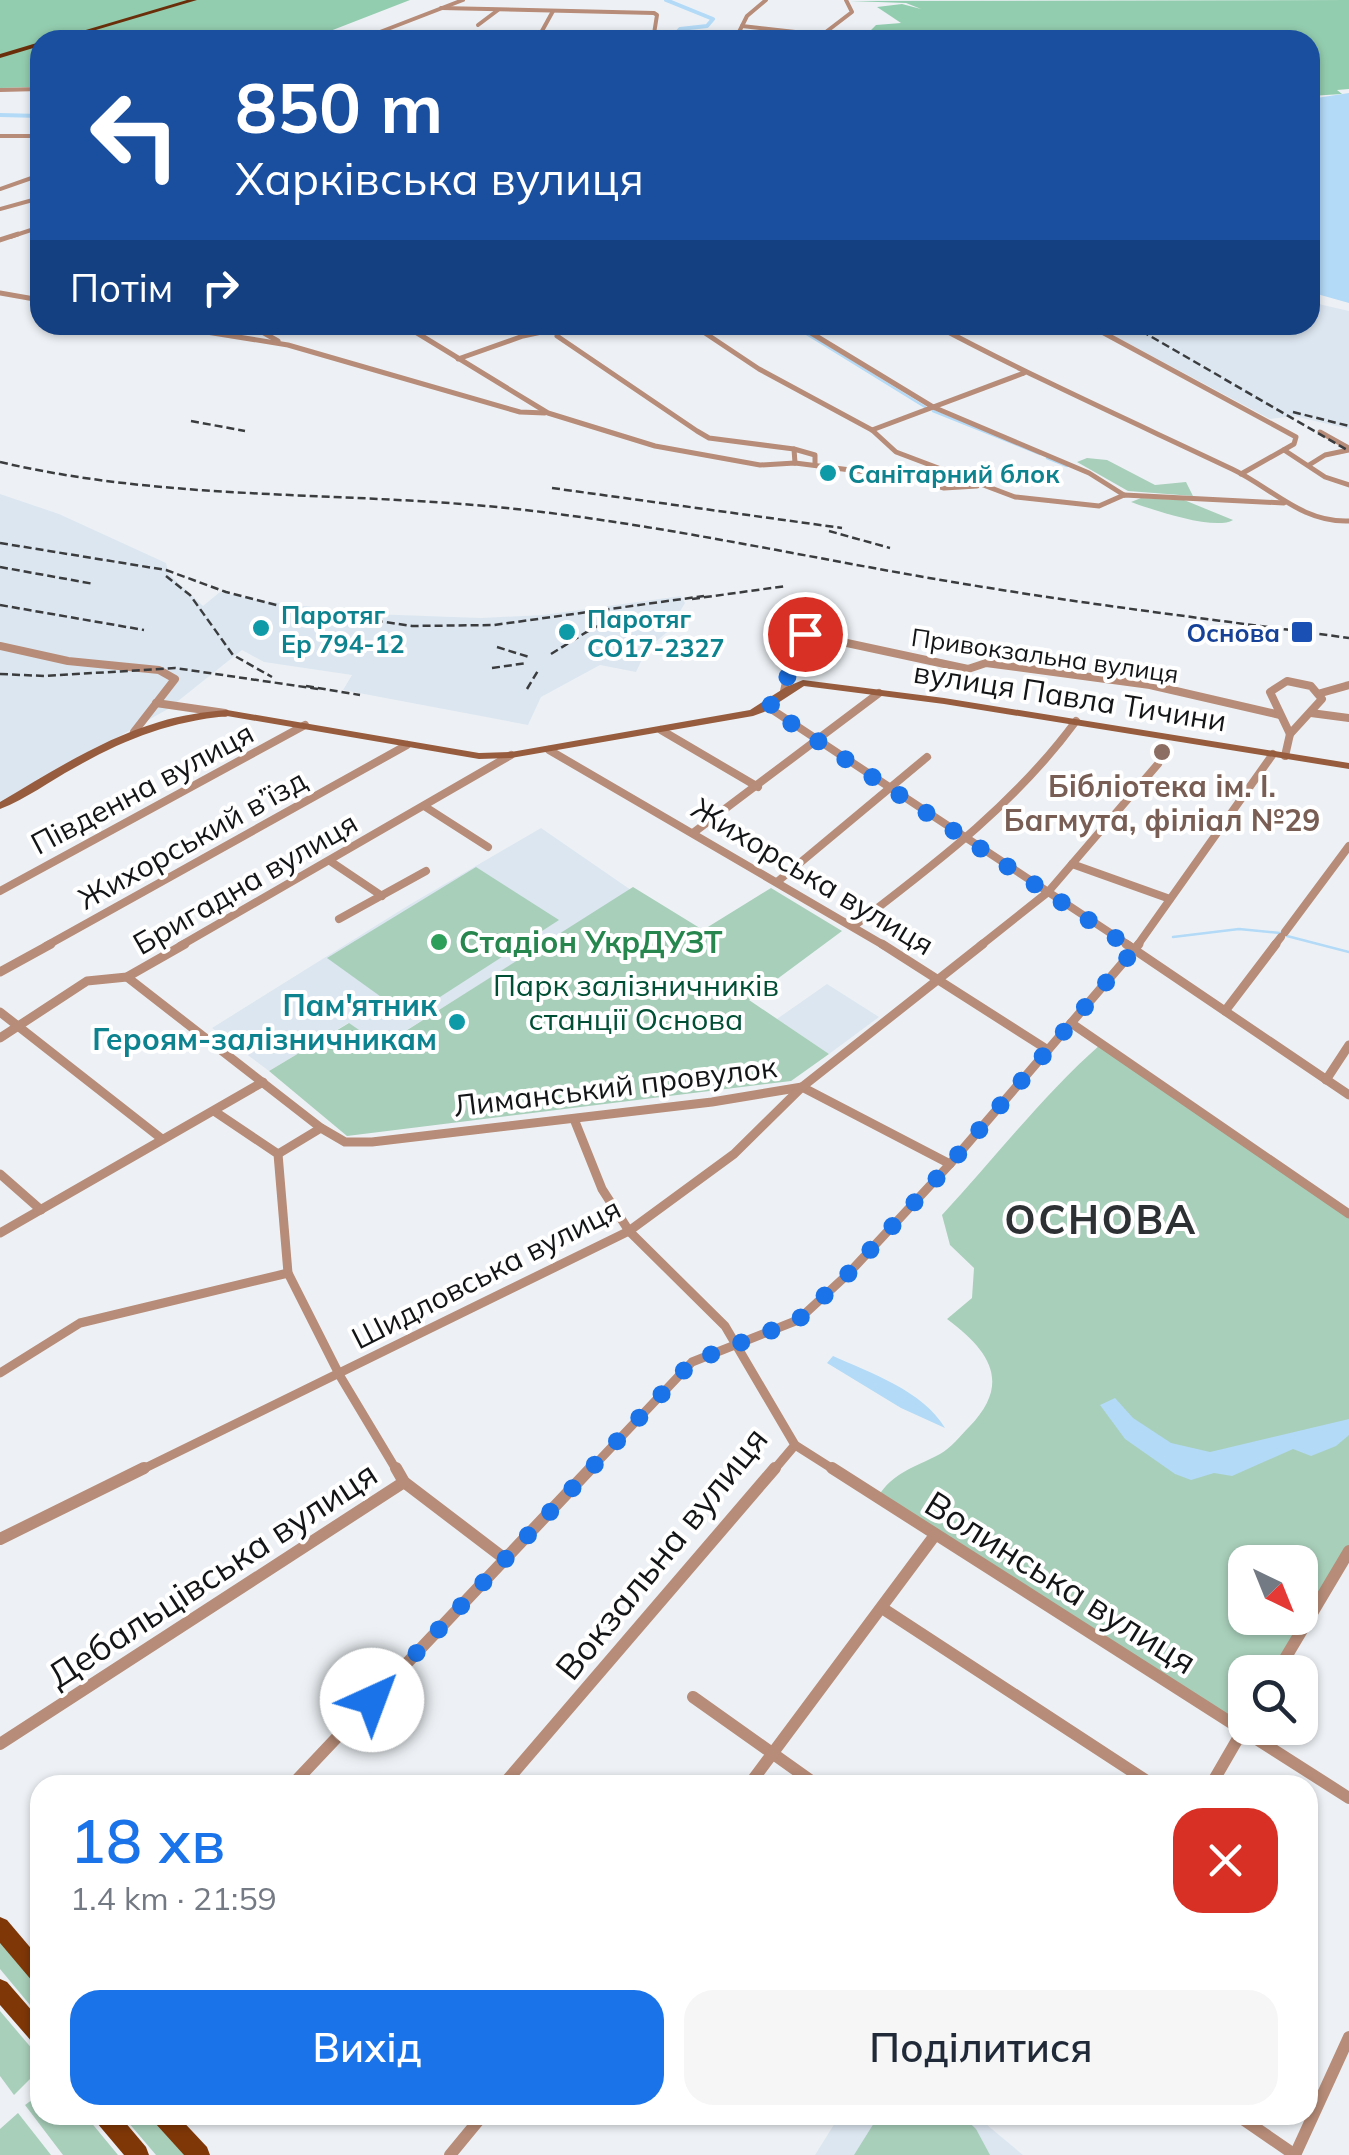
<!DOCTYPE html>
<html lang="uk">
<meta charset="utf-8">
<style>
body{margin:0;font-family:Mulish,sans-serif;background:#f6f6f7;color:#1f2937;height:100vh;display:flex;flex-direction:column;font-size:38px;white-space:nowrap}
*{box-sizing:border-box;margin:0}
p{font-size:32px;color:#747a83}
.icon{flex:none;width:55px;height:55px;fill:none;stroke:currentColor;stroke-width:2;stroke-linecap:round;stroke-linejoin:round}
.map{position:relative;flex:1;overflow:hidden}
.drawer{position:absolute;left:30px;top:1775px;width:1288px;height:350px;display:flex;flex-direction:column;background:#fff;border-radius:30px;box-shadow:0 2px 8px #0004}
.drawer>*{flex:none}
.hud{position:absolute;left:30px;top:30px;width:1290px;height:305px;border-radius:30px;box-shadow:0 2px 8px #0004;background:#1a4fa0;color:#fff;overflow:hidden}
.needle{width:65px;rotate:137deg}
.buttons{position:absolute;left:1228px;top:1545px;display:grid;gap:20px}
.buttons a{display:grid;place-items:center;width:90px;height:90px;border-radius:20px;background:#fff;box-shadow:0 2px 8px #0004;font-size:50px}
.pin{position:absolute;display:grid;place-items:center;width:85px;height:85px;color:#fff;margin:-42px;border:5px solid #fff;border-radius:50%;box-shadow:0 2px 10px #0007}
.me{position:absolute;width:110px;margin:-55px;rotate:43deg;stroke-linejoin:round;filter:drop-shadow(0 0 8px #0008)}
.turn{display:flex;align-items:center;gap:35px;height:210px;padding:0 40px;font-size:45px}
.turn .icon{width:130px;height:130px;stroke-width:2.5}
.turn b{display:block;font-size:70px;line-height:85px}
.then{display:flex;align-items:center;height:95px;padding:0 40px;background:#0003;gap:20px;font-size:38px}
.round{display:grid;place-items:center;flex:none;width:105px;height:105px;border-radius:30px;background:#f6f6f7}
.head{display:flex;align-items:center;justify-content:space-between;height:170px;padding:0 40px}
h1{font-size:60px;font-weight:600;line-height:75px;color:#1a73e8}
.button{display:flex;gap:20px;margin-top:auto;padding:20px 40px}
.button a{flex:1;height:115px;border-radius:30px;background:#1a73e8;color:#fff;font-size:40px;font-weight:600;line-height:115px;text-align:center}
.button a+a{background:#f6f6f7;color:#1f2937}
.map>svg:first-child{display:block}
</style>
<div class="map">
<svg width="1349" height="2155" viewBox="0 0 1349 2155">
<rect width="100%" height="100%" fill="#edf1f5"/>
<!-- built -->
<g fill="#dce6f0">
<polygon points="1310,302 1349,311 1349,429 1294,416 1270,419 1094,325 1310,325"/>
<polygon points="0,494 59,514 166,563 169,574 203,606 220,592 255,600 371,614 481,618 543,615 681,596 685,603 679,613 685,617 647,649 636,672 600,665 541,697 528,725 343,690 352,675 264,662 242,650 168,709 0,803"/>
<polygon points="541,828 631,890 381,1046 348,1023 269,1071 212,1028 409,905"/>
<polygon points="827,984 879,1017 829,1054 777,1019"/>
<polygon points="840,2115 975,2115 1023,2155 815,2155"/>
</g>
<!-- green -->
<g fill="#a8cfba" fill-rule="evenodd">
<polygon points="1087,458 1107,460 1155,485 1186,482 1193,496 1128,491 1077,462"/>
<path d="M 1141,498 L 1184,500 L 1233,520 C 1215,531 1153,510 1131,502 Z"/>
<polygon points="476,867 559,920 409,1017 327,958"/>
<polygon points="633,887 703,930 771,888 842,931 749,1000 829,1054 791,1081 347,1136 269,1071 349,1023 382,1046"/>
<path d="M 1101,1044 L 1349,1214 L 1349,1551 L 1277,1672 L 1245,1672 L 1245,1726 L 877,1498 C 894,1471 914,1468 940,1454 C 951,1448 960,1436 969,1427 C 1012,1383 990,1351 947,1319 L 972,1298 L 974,1268 L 950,1245 L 942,1215 C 995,1158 1043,1095 1101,1044 ZM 1245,1562 L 1300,1562 L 1300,1618 L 1245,1618 Z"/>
<polygon points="0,1937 40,1983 40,2017 0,1969"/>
<polygon points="0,2011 39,2057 33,2076 14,2095 0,2076"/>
<polygon points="40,2094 40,2115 85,2115 118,2155 63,2155 25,2105"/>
<polygon points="18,2113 51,2155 0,2155 0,2129"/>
<polygon points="122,2115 152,2115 186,2155 156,2155"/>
<polygon points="879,2115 961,2115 976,2129 990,2155 854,2155"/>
</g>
<!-- forest -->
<g fill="#93cdaf">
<polygon points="0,0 410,0 307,40 40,40 40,87 0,88"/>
<polygon points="1349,0 1349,89 1337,90 1342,94 1310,96 1310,40 857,40 861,36 875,37 869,32 876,25 901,23 877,7 902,4 921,9 906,3 850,1"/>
</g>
<!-- water -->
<g fill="#b3daf7">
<polygon points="1349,93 1349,303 1310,292 1310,99"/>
<path d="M 833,1356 C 871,1373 923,1391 945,1428 L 901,1408 L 827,1363 Z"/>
<polygon points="1115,1398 1133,1418 1171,1443 1210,1452 1349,1419 1349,1435 1336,1446 1311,1456 1293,1449 1232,1476 1214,1473 1191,1480 1175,1474 1125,1439 1100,1405"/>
</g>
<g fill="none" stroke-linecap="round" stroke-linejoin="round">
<!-- stream -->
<g stroke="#b3daf7" stroke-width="2.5">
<polyline points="792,325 925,407"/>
<polyline points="933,411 1040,454"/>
<polyline points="1047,458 1067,466"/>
<polyline points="1287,936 1349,952"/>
<polyline points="1173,937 1239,929 1280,933"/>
</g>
<!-- canal -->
<g stroke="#b3daf7" stroke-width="4">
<polyline points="666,0 713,19 707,26 680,29 670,40"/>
<polyline points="0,115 40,116"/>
</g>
<!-- minor-far4 -->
<g stroke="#b78c78" stroke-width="4">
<polyline points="441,8 654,13 657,15 653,40"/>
<polyline points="478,25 498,10"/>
<polyline points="742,26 822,35"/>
<polyline points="367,37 463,0"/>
<polyline points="818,38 852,12 846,0"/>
<polyline points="362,39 537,40"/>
<polyline points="537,40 553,11"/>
<polyline points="735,40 747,16 766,0"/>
<polyline points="0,90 40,89"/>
<polyline points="0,136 40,136"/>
<polyline points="0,189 40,175"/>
<polyline points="0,209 40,198"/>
<polyline points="10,237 40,227"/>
</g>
<!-- minor-far3 -->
<g stroke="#b78c78" stroke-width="5">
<polyline points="0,240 18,234"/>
<polyline points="0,293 40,300"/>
<polyline points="163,325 288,345 520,412 545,413"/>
<polyline points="250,325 278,341"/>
<polyline points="404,325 548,413 655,446 760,465 795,463 898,476 944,488 977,486"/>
<polyline points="563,325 557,336 697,431 709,438 794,449 795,463"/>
<polyline points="693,325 759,369 872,430 896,452 1015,497 1099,506 1124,495 1284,503"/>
<polyline points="798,325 933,407 1089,473 1124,495"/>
<path d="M 935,325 C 1032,377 1133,422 1232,469 C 1272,488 1302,523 1349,521"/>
<polyline points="1089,325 1296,437 1294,444 1241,474"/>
<polyline points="458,359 523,336 574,325"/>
<polyline points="872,430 1024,373"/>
<polyline points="1320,432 1349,448"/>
<polyline points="794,449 815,455 815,465"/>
<polyline points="1284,450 1325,477 1349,485"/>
<polyline points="1309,465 1325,455 1349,450"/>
</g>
<!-- minor-far2 -->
<g stroke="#b78c78" stroke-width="8">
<polyline points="805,634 968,669 986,663 1150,685 1280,715"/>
<polyline points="0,646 68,661 159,670 175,679 134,732"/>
<polygon points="1287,681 1311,686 1322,699 1290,734 1270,692"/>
<polyline points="784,691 790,664 812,612"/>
<polyline points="1321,693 1349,685"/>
<polyline points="156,703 225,713"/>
<polyline points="768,707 1130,946"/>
<polyline points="1311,713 1349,718"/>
<polyline points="661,730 758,787"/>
<polyline points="549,750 885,946"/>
<polyline points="1285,756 1290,734"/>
<polyline points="424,806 488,847"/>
<polyline points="693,833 879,693"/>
<polyline points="330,861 382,896"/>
<polyline points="1072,864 1170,899"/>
<polyline points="777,882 927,757"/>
<polyline points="0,891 305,725"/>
<polyline points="339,919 426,871"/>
<path d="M 854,926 C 935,864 1015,804 1076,721"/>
<polyline points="1285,932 1349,846"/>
<polyline points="46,946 407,745"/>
<polyline points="180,946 511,755"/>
<polyline points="980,946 1048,892 1158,764"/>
<polyline points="1137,946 1273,754"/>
<polyline points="1274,946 1281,937"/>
</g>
<!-- minor-far1 -->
<g stroke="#b78c78" stroke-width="9">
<polyline points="882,944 1048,1050"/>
<polyline points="1126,944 1349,1095"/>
<polyline points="0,972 51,944"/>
<polyline points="127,977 321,1128"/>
<polyline points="1225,1011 1276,944"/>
<polyline points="0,1012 162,1139"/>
<polyline points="1071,1023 1349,1214"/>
<polyline points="0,1038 87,981 127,977 185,944"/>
<polyline points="1326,1080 1349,1045"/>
<polyline points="214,1111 278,1154 288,1273 340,1376 397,1471"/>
<polyline points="574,1119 602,1189 629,1231 725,1326 795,1445 773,1471"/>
<polyline points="278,1154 321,1128 345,1142 372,1142 712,1102 802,1087 950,1164"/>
<polyline points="0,1174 41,1210"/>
<polyline points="0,1233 263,1082"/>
<polyline points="0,1373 80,1323 288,1273"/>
<polyline points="795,1445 836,1471"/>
<polyline points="139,1471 629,1231 734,1154 802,1087 983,944"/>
<polyline points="589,1471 692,1362 798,1320 848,1274 950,1164 1139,944"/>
</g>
<!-- minor -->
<g stroke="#b78c78" stroke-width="12">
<polyline points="396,1468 404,1482 505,1559"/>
<polyline points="832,1468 1349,1798"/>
<polyline points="0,1539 144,1468"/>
<polyline points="882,1608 1153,1785"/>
<polyline points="1277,1672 1349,1551"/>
<polyline points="693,1697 817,1785"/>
<polyline points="0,1744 404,1482"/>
<polyline points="292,1785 591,1468"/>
<polyline points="503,1785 775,1468"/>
<polyline points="749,1785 935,1535"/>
<polyline points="1211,1785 1244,1728"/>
<polyline points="1237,2115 1295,2155"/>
<polyline points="450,2155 483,2115"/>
<polyline points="1295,2155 1349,2037"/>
</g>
<!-- secondary -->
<path fill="#975c3d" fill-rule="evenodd" d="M 803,680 L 944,698 L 1349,763 L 1349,769 L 944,704 L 804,686 L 764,712 L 753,716 L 511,758 L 479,759 L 227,716 C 169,722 125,739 74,768 C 50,781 26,799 0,809 L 0,802 C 51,772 102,739 159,722 C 181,715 204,712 227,710 L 479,753 L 511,752 L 750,710 L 786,687 Z"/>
<!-- primary -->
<g fill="#7f3707" fill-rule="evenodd">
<polygon points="0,1917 7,1920 40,1959 40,1985 33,1982 0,1943"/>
<polygon points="0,1979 7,1982 40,2020 40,2046 33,2043 0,2005"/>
<polygon points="94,2115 119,2115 146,2147 149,2155 124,2155 97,2123"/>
<polygon points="152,2115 177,2115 207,2147 210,2155 184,2155 155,2123"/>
</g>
<!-- trunk -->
<g fill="#6a2f0a" fill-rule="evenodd">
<polygon points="187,0 197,0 62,40 52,40"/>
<polygon points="40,42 40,46 0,58 0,54"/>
</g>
<!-- rail -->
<g stroke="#3a3c3e" stroke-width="2.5" stroke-dasharray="8 4" stroke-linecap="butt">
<polyline points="1131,325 1349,451"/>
<polyline points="1293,412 1349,426"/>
<polyline points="191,421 245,431"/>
<path d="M 0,462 C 179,504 361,489 542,512 C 682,529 820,560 959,583 C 1089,605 1219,620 1349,638"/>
<polyline points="552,488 842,528"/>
<polyline points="829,531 890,548"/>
<polyline points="0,543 166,570 226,592 288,608 412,626 494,625 704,596"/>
<polyline points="0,567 94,584"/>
<polyline points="166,576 190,595 233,655 272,677"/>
<polyline points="692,599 786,586"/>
<polyline points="0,605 144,630"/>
<polyline points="497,647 529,657"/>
<polyline points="551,654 593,628 629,615"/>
<polyline points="492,668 527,663"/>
<polyline points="0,674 45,676 175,668 318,689"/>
<polyline points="306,686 360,695"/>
<polyline points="527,689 539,669"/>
</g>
</g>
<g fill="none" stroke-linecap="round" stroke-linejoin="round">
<!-- route -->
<path stroke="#1a73e8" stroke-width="18" stroke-dasharray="0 32.4" d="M 372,1700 L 692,1362 L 798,1320 L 848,1274 L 950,1164 L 1134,950 L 768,708 C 788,687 792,660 805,634"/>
</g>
<!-- markers -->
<g fill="#0f9aa8" stroke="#fff" stroke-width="4">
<circle cx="828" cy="473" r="10"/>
<circle cx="261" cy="628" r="10"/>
<circle cx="567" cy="632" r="10"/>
<circle cx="457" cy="1022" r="10"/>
</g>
<rect fill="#1a4fb4" stroke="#fff" stroke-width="4" x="1290" y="620" width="24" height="24" rx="5"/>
<circle fill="#8d6e63" stroke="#fff" stroke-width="4" cx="1162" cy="752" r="10"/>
<circle fill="#2e9e5b" stroke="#fff" stroke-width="4" cx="439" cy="942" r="10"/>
<g text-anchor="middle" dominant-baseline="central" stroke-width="8" stroke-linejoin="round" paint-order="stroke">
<!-- far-culture labels -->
<g font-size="25" font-weight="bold" fill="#0d838f" stroke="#fff" text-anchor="start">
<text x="848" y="473">Санітарний блок</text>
<text x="281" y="614">Паротяг<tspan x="281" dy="29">Ер 794-12</tspan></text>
<text x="587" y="618">Паротяг<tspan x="587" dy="29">СО17-2327</tspan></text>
</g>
<!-- far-transit labels -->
<g font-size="25" font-weight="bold" fill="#164399" stroke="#fff" text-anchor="end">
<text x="1280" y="632">Основа</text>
</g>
<!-- far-street labels -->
<g font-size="25" fill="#131516" stroke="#fff">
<text transform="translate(1045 655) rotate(8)">Привокзальна вулиця</text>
</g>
<!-- street labels -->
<g font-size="30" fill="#131516" stroke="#fff">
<text transform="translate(1070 696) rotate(9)">вулиця Павла Тичини</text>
<text transform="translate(142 788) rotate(-28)">Південна вулиця</text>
<text transform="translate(192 839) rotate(-29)">Жихорський в’їзд</text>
<text transform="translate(813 876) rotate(31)">Жихорська вулиця</text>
<text transform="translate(245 883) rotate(-30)">Бригадна вулиця</text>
<text transform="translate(615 1086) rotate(-7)">Лиманський провулок</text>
<text transform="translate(486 1273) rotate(-27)">Шидловська вулиця</text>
</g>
<!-- education labels -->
<g font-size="30" font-weight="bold" fill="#785e54" stroke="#fff">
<text x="1162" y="786">Бібліотека ім. І.<tspan x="1162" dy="34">Багмута, філіал №29</tspan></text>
</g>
<!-- leisure labels -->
<g font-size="30" font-weight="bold" fill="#27864d" stroke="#fff" text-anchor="start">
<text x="459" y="942">Стадіон УкрДУЗТ</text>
</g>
<!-- park labels -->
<g font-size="30" fill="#014f34" stroke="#fff">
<text x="636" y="985">Парк залізничників<tspan x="636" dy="34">станції Основа</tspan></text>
</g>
<!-- culture labels -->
<g font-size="30" font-weight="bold" fill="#0d838f" stroke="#fff" text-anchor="end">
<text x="437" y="1005">Пам'ятник<tspan x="437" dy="34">Героям-залізничникам</tspan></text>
</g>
<!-- near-street labels -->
<g font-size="35" fill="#131516" stroke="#fff">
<text transform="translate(661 1553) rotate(-51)">Вокзальна вулиця</text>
<text transform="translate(212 1574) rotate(-33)">Дебальцівська вулиця</text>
<text transform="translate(1061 1582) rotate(32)">Волинська вулиця</text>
</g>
<!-- district labels -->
<g font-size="40" font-weight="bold" letter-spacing="2.5" fill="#2e3134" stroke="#fff">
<text x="1101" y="1219">ОСНОВА</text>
</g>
</g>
</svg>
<div class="buttons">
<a><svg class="needle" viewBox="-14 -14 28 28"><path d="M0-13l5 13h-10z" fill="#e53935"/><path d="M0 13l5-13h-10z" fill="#747a83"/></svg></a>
<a><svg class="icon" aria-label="search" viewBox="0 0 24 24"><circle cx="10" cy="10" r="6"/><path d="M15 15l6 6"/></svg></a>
</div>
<div class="pin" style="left:805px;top:634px;background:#d93025"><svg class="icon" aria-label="arrive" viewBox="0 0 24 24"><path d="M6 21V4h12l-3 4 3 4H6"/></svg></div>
<svg class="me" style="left:372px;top:1700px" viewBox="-20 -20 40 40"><circle r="19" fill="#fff"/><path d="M0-13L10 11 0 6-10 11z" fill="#1a73e8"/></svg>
<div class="hud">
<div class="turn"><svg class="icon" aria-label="left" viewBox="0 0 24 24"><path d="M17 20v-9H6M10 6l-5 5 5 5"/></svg><div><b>850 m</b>Харківська вулиця</div></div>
<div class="then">Потім<svg class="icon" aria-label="right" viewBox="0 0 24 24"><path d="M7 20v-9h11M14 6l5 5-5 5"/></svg></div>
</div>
<section class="drawer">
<div class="head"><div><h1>18 хв</h1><p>1.4 km · 21:59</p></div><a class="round" style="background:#d93025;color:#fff"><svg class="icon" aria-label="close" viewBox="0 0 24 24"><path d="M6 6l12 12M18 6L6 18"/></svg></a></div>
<div class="button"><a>Вихід</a><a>Поділитися</a></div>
</section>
</div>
